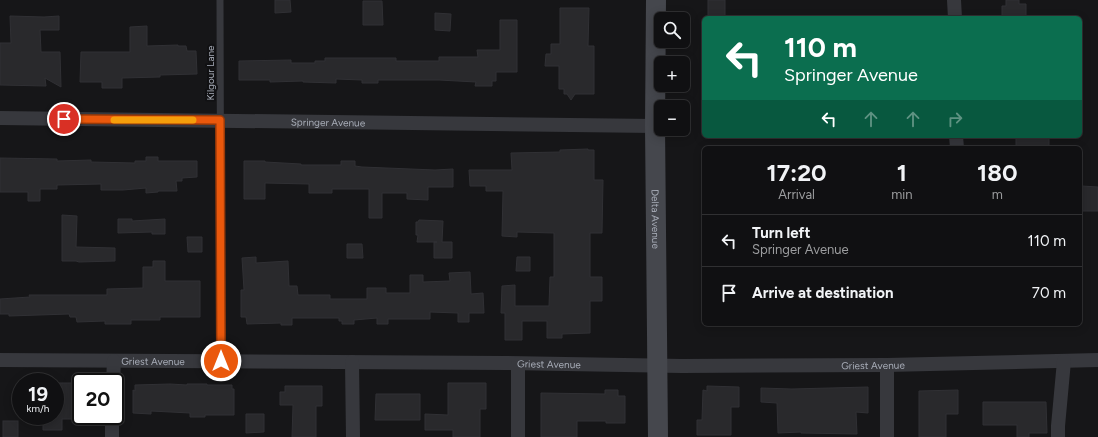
<!DOCTYPE html>
<meta charset="utf-8">
<style>
body{margin:0;font-family:Figtree,sans-serif;background:#1e1e20;color:#f1f3f6;height:100vh;display:flex;flex-direction:column;font-size:15px;white-space:nowrap}
*{box-sizing:border-box;margin:0}
p{font-size:13px;color:#9c9d9f}
.icon{flex:none;width:22px;height:22px;fill:none;stroke:currentColor;stroke-width:2;stroke-linecap:round;stroke-linejoin:round}
.map{position:relative;flex:1;overflow:hidden}
.drawer{position:absolute;left:702px;top:146px;width:380px;height:180px;display:flex;flex-direction:column;background:#101012;border-radius:6px;box-shadow:0 2px 10px #0003,0 0 0 1px #303032}
.drawer>*{flex:none}
.top-card{position:absolute;left:702px;top:16px;width:380px;height:122px;border-radius:6px;box-shadow:0 2px 10px #0003,0 0 0 1px #303032;background:#0b6e4f;color:#fff;overflow:hidden}
.fabs{position:absolute;left:654px;top:12px;display:grid;gap:8px}
.fabs a{display:grid;place-items:center;width:36px;height:36px;border-radius:6px;background:#101012;box-shadow:0 2px 10px #0003,0 0 0 1px #303032;font-size:20px}
.speed{position:absolute;left:12px;top:373px;display:flex;gap:8px;font-size:20px;font-weight:700;text-align:center}
.speed>*{display:grid;place-content:center;width:52px;height:52px;border-radius:50%;background:#101012;box-shadow:0 2px 10px #0003,0 0 0 1px #303032;line-height:1}
.speed small{font-size:10px;font-weight:400}
.speed .limit{border:2px solid #111;border-radius:6px;background:#fff;color:#111}
.pin{position:absolute;display:grid;place-items:center;width:34px;height:34px;color:#fff;margin:-17px;border:2px solid #fff;border-radius:50%;box-shadow:0 1px 4px #0007}
.me{position:absolute;width:44px;margin:-22px;rotate:0deg;stroke-linejoin:round;filter:drop-shadow(0 0 3px #0008)}
.turn{display:flex;align-items:center;gap:14px;height:84px;padding:0 16px;font-size:18px}
.turn .icon{width:52px;height:52px;stroke-width:2.5}
.turn b{display:block;font-size:28px;line-height:34px}
.lanes{display:flex;align-items:center;height:38px;padding:0 16px;background:#0003;justify-content:center;gap:20px;direction:ltr}
.lanes .off{opacity:.35}
.eta{display:flex;justify-content:space-evenly;align-items:center;height:68px;text-align:center}
.eta b{font-size:24px;font-weight:700;line-height:28px}
ul{padding:0;list-style:none}
li{display:flex;align-items:center;gap:12px;height:52px;padding:0 16px;border-top:1px solid #303032}
li div{flex:1}
li b{display:block;font-size:15px}
li em{font-style:normal}
.map>svg:first-child{display:block}
</style>
<div class="map">
<svg width="1098" height="437" viewBox="0 0 1098 437">
<rect width="100%" height="100%" fill="#161618"/>
<!-- building -->
<g fill="#29292c" stroke="#303034">
<polygon points="275,0 290,0 291,12 275,13"/>
<rect x="708" y="0" width="17" height="18"/>
<polygon points="1006,0 1019,0 1019,4 1026,4 1026,18 1002,18 1002,6 1006,6"/>
<polygon points="363,1 382,1 383,25 363,25"/>
<polygon points="560,8 589,8 588,46 594,46 594,94 575,94 571,100 567,94 564,94 564,89 559,89 559,66 545,66 546,54 551,54 551,44 560,44"/>
<polygon points="435,13 451,14 450,31 435,30"/>
<polygon points="10,16 44,17 59,16 59,30 40,30 41,52 60,52 61,87 45,78 46,86 0,85 0,43 11,43"/>
<polygon points="500,20 517,20 517,72 496,72 496,81 492,81 492,86 475,86 476,82 439,80 378,80 378,83 362,83 362,80 336,79 336,83 303,82 303,81 270,82 270,80 239,80 239,61 291,60 291,63 315,63 315,61 325,61 325,58 396,58 396,61 439,61 439,57 478,57 477,50 500,50"/>
<polygon points="147,26 147,46 178,45 178,46 186,46 187,51 196,51 197,74 160,75 160,77 122,78 122,88 102,88 102,82 80,82 81,52 130,52 130,27"/>
<rect x="1016" y="136" width="33" height="12"/>
<polygon points="588,149 588,150 594,150 594,180 603,180 602,233 590,233 590,277 602,277 602,301 590,301 590,333 562,334 562,338 547,338 547,321 522,321 522,340 505,340 505,313 501,313 502,286 515,285 515,306 549,306 550,277 554,277 554,233 517,232 517,237 502,236 503,191 486,191 486,186 470,186 469,170 512,170 511,153 560,152 560,150"/>
<polygon points="146,157 158,157 158,161 197,161 197,177 182,178 182,181 176,181 177,191 158,191 158,192 146,193 146,188 123,190 101,190 101,184 57,185 57,189 40,189 40,201 28,201 28,192 0,192 0,158 57,159 57,161 91,160 91,162 135,163 135,161 146,161"/>
<polygon points="244,161 265,161 265,162 301,164 301,165 341,165 341,161 355,161 355,166 362,167 435,170 453,169 453,187 428,187 428,200 407,199 407,193 382,193 382,218 369,218 369,189 332,189 332,193 309,193 309,184 265,183 265,199 244,199"/>
<polygon points="1082,186 1098,187 1098,211 1081,211"/>
<polygon points="62,215 77,216 76,247 115,248 115,261 79,262 76,261 62,261"/>
<polygon points="118,219 132,219 132,221 165,219 165,234 152,234 152,232 118,233"/>
<polygon points="419,220 443,221 442,242 452,242 452,258 434,258 434,242 437,242 417,242 418,235 416,235 416,222 418,222"/>
<polygon points="187,237 202,237 202,252 188,252"/>
<polygon points="347,244 362,244 363,258 347,258"/>
<polygon points="256,257 256,263 288,261 289,286 297,286 298,295 330,295 330,299 367,299 367,288 386,288 386,293 410,293 410,275 423,275 423,282 450,281 449,273 470,272 471,294 483,293 484,313 469,313 469,322 458,322 458,313 430,312 430,319 388,319 388,324 377,324 377,318 354,320 354,324 342,324 342,321 339,321 339,318 292,318 292,325 281,325 281,323 247,324 246,317 241,317 241,290 244,290 242,258"/>
<polygon points="517,257 530,257 530,271 516,271"/>
<polygon points="153,261 165,261 165,281 200,281 200,317 160,317 160,320 131,320 131,324 105,324 105,321 77,322 76,317 70,317 69,314 9,316 9,314 0,314 0,299 30,297 29,295 107,295 107,289 143,288 143,267 153,267"/>
<polygon points="55,383 81,383 81,419 62,419 62,430 43,430 43,416 55,416"/>
<polygon points="448,383 486,383 486,409 480,409 480,437 453,437 453,430 425,430 425,414 448,415"/>
<polygon points="170,384 187,385 187,384 207,384 207,385 232,385 232,389 234,389 234,415 205,415 205,417 190,417 190,413 151,411 151,414 133,413 133,390 135,391 135,385"/>
<polygon points="285,386 322,386 322,406 316,406 316,437 292,437 293,405 280,405 280,392 285,392"/>
<polygon points="707,386 739,387 739,407 731,407 731,435 697,435 697,420 702,420 703,390 707,391"/>
<polygon points="868,387 868,413 856,412 857,434 801,433 801,432 778,433 777,403 761,402 761,388 792,389"/>
<polygon points="605,390 618,390 618,396 625,396 625,423 606,423 606,421 577,421 577,437 541,437 541,393 605,394"/>
<polygon points="958,390 958,414 946,414 946,437 919,437 919,391"/>
<polygon points="376,394 420,394 420,420 375,420"/>
<polygon points="983,402 1046,402 1047,433 1029,433 1029,437 1017,437 1017,425 983,425"/>
<polygon points="246,414 264,414 264,432 246,433"/>
<rect x="3" y="421" width="15" height="16"/>
</g>
<g fill="none" stroke-linecap="round" stroke-linejoin="round">
<!-- lane -->
<polyline stroke="#37383d" stroke-width="7" points="220,0 221,361"/>
<!-- street -->
<g stroke="#37383d" stroke-width="14">
<polyline points="954,0 955,18"/>
<path id="s1" d="M 0,118 L 655,126"/>
<polyline points="956,136 957,148"/>
<path id="s2" d="M 0,360 L 504,363 L 682,366 L 887,365 L 1098,360"/>
<polyline points="352,362 353,437"/>
<polyline points="518,364 518,437"/>
<polyline points="113,382 114,361"/>
<polyline points="112,416 112,437"/>
<polyline points="887,437 887,365"/>
<polyline points="1058,437 1058,426 1064,361"/>
</g>
<!-- secondary -->
<path stroke="#45474d" stroke-width="20" id="s3" d="M 656,0 L 655,126 L 658,437"/>
</g>
<g fill="none" stroke-linecap="round" stroke-linejoin="round">
<!-- route casing -->
<g stroke="#983908" stroke-width="10">
<polyline id="route" points="64,119 220,120 221,361"/>
</g>
<!-- route -->
<use href="#route" stroke="#ea580c" stroke-width="7"/>
<!-- slow -->
<polyline stroke="#f59e0b" stroke-width="7" points="114,120 193,120"/>
</g>
<g text-anchor="middle" dominant-baseline="central" stroke-width="4" stroke-linejoin="round" paint-order="stroke">
<!-- street labels -->
<g font-size="10" fill="#a8adb8" stroke="#111113">
<text transform="translate(210 73) rotate(-90)">Kilgour Lane</text>
<text stroke="none"><textPath href="#s1" startOffset="328">Springer Avenue</textPath></text>
<text stroke="none"><textPath href="#s3" startOffset="219">Delta Avenue</textPath></text>
<text stroke="none"><textPath href="#s2" startOffset="153">Griest Avenue</textPath></text>
<text stroke="none"><textPath href="#s2" startOffset="549">Griest Avenue</textPath></text>
<text stroke="none"><textPath href="#s2" startOffset="873">Griest Avenue</textPath></text>
</g>
</g>
</svg>
<div class="fabs">
<a><svg class="icon" aria-label="search" viewBox="0 0 24 24"><circle cx="10" cy="10" r="6"/><path d="M15 15l6 6"/></svg></a>
<a>+</a>
<a>−</a>
</div>
<div class="speed"><div>19<small>km/h</small></div><div class="limit">20</div></div>
<div class="pin" style="left:64px;top:119px;background:#d93025"><svg class="icon" aria-label="arrive" viewBox="0 0 24 24"><path d="M6 21V4h12l-3 4 3 4H6"/></svg></div>
<svg class="me" style="left:221px;top:361px" viewBox="-20 -20 40 40"><circle r="17" fill="#ea580c" stroke="#fff" stroke-width="3"/><path d="M0-11L8 9 0 5-8 9z" fill="#fff"/></svg>
<div class="top-card">
<div class="turn"><svg class="icon" aria-label="left" viewBox="0 0 24 24"><path d="M17 20v-9H6M10 6l-5 5 5 5"/></svg><div><b>110 m</b>Springer Avenue</div></div>
<div class="lanes"><svg class="icon" aria-label="left" viewBox="0 0 24 24"><path d="M17 20v-9H6M10 6l-5 5 5 5"/></svg><svg class="icon off" aria-label="ahead" viewBox="0 0 24 24"><path d="M12 20V5M6 11l6-6 6 6"/></svg><svg class="icon off" aria-label="ahead" viewBox="0 0 24 24"><path d="M12 20V5M6 11l6-6 6 6"/></svg><svg class="icon off" aria-label="right" viewBox="0 0 24 24"><path d="M7 20v-9h11M14 6l5 5-5 5"/></svg></div>
</div>
<section class="drawer">
<div class="eta">
<div><b>17:20</b><p>Arrival</p></div>
<div><b>1</b><p>min</p></div>
<div><b>180</b><p>m</p></div>
</div>
<ul>
<li><svg class="icon" aria-label="left" viewBox="0 0 24 24"><path d="M17 20v-9H6M10 6l-5 5 5 5"/></svg><div><b>Turn left</b><p>Springer Avenue</p></div><em>110 m</em></li>
<li><svg class="icon" aria-label="arrive" viewBox="0 0 24 24"><path d="M6 21V4h12l-3 4 3 4H6"/></svg><div><b>Arrive at destination</b></div><em>70 m</em></li>
</ul>
</section>
</div>
